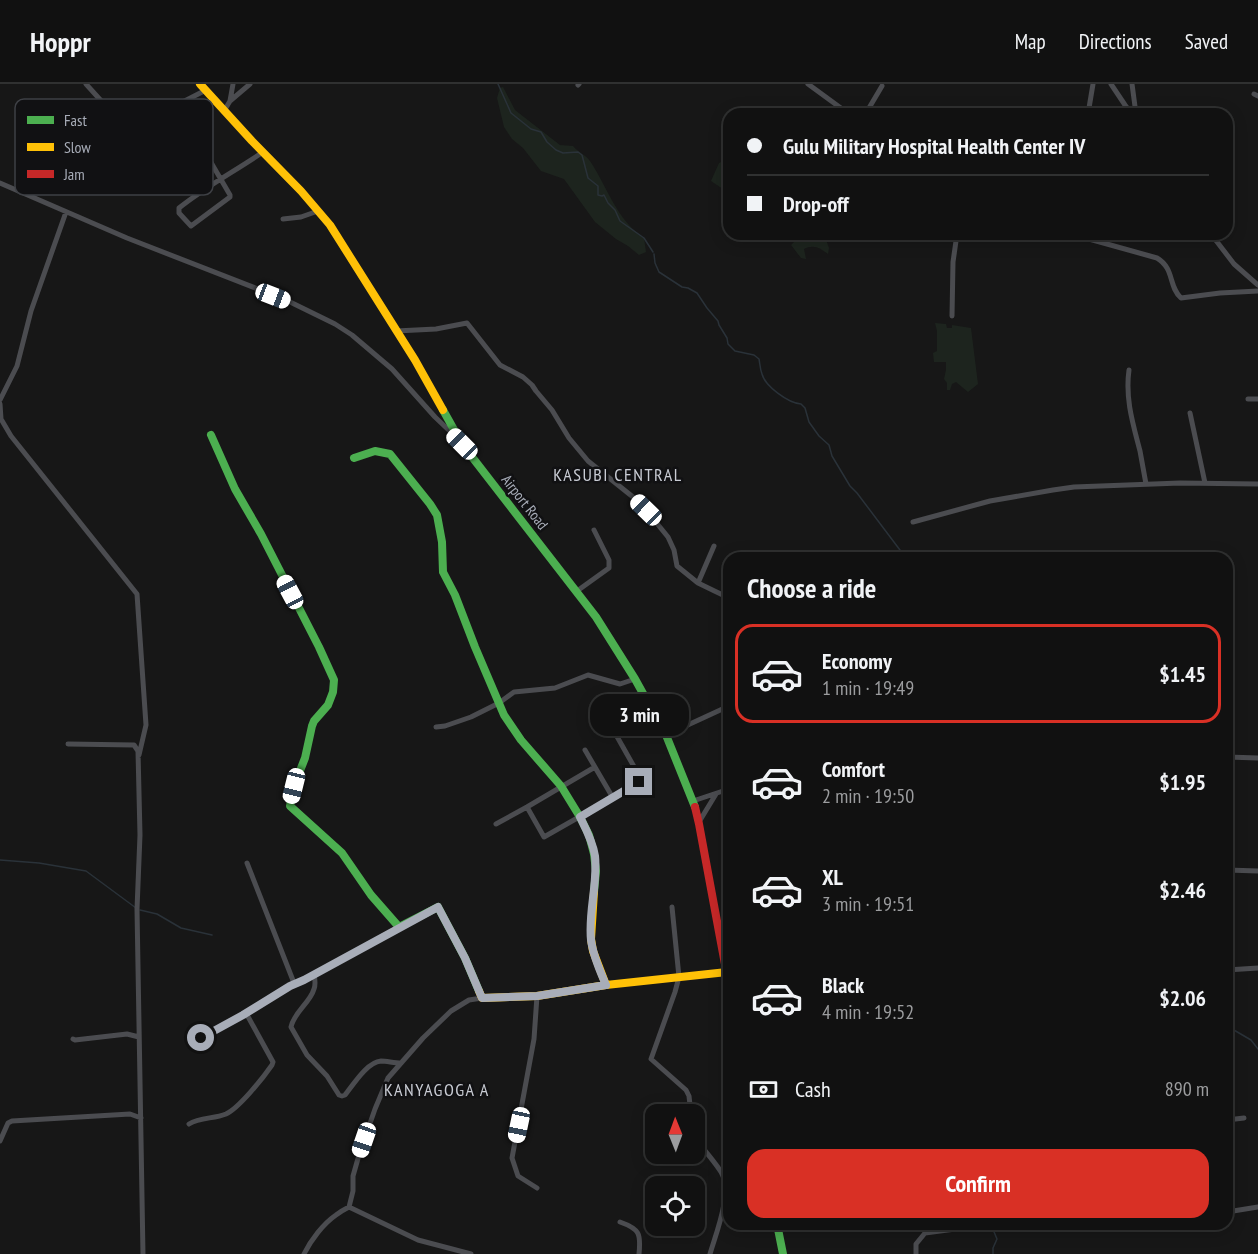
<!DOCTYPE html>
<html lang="en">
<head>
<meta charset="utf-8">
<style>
	:root { --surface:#111; --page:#1a1a1a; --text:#f1f3f6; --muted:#9c9d9f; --line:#303131; --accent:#d93025 }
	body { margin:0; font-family:"PT Sans Narrow",sans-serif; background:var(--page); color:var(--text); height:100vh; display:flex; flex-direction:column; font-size:22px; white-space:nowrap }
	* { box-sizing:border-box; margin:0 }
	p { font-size:20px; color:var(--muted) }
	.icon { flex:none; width:33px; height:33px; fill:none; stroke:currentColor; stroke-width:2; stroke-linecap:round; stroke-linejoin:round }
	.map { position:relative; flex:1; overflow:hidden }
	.details { position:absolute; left:723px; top:468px; width:510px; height:678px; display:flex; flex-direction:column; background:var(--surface); border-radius:18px; box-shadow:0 3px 15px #0003,0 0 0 2px var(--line) }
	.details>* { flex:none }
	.top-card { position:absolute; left:723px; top:24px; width:510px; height:132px; border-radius:18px; box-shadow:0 3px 15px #0003,0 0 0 2px var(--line); display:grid; align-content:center; height:132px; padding:0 24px; background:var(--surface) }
	.needle { width:39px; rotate:359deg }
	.buttons { position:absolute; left:645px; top:1020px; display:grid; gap:12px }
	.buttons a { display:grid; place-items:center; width:60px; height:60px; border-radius:12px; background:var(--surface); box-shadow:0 3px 15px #0003,0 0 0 2px var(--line); font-size:30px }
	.end { position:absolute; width:27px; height:27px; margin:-14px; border:8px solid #a8adb8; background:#111; box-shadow:0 0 0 3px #111 }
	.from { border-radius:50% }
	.bubble { position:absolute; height:42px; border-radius:18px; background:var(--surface); box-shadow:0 3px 15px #0003,0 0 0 2px var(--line); font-size:20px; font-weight:600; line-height:42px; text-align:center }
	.car { position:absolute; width:18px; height:36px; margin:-18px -9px; border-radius:8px; box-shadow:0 0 4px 2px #0007; background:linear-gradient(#fff 24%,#345 0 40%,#fff 0 76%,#345 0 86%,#fff 0) }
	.top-card b { display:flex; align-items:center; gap:21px; height:57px; font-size:22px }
	.top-card b+b { border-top:2px solid var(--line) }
	.top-card i { width:15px; height:15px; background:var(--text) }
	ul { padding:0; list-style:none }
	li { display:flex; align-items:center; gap:18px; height:99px; margin:0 12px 9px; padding:0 12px; border:3px solid transparent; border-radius:18px }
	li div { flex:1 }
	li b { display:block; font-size:22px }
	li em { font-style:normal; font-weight:600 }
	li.current { border-color:var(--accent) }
	li>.icon { width:54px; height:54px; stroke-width:1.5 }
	h2 { padding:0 24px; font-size:27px; line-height:72px }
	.pay { display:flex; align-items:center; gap:15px; height:66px; padding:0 24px; font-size:22px }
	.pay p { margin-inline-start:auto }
	.button { display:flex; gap:12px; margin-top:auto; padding:12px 24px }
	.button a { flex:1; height:69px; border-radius:18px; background:var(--accent); color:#fff; font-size:24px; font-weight:600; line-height:69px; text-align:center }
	header { display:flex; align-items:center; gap:36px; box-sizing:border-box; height:84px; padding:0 30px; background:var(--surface); border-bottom:2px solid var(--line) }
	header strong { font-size:28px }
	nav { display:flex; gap:33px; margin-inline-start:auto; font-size:21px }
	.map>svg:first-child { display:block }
	.green { fill:#1d241e }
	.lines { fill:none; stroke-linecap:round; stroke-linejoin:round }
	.stream { stroke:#2a3239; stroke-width:1.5 }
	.street { stroke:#4b4c50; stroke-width:5 }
	.fast { stroke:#4caf50; stroke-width:8 }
	.slow { stroke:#ffc107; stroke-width:8 }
	.jam { stroke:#c62828; stroke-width:8 }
	.route { stroke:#a8adb8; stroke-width:8 }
	.labels { text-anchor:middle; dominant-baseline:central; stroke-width:5; stroke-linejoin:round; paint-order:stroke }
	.street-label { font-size:15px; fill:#a8adb8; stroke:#111113 }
	.quarter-label { font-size:18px; letter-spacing:1.5px; fill:#c9ccd4; stroke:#111113 }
	.key { fill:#111113; stroke:#3e4045; stroke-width:1.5 }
	.key-label { font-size:16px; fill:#a8adb8 }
</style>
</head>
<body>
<header>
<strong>Hoppr</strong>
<nav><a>Map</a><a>Directions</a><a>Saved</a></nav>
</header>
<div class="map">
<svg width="1258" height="1170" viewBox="0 0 1258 1170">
	<rect width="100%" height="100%" fill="#171717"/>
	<path class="green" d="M 503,3 L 515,26 L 560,61 L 573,62 C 579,69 586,71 590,77 C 608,104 616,135 644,154 L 646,168 L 639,171 L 628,162 L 616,155 L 595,138 L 564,95 L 541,87 L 523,64 L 512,55 L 504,43 L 497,14 L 500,4 Z
		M 729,74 L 729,109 L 711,97 L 719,79 Z
		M 796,150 L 824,150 L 829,164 L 828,170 C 820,164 814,160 804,165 L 806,175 L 801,174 L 791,161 L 797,155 Z
		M 935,239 L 946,240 L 947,244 L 952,244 L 952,241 L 971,244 L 978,300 L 968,308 L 956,298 L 952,300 L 950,306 L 947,306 L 947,299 L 944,295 L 946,286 L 946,278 L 934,278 L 933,269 L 937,267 L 937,247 Z"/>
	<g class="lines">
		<path class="stream" d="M 498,0 L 511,29 L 531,45 L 541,48 L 547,58 L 556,66 L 563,69 L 578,68 L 582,71 L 588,94 L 598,102 L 598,111 L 602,112 L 604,111 L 608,119 L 615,126 L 620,137 L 644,154 L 653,168
			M 654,170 L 655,179 L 659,188 L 682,203 L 688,204 L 697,209 L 707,224 L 718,237 L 719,241 L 727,254 L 728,260 L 735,267 L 754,271 L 759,275 C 760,280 760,285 762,290 C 765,302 788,319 801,320 L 805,324 L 809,338 L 819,352 L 829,361 L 832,372 L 850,402 L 857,409 L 906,474
			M 0,776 L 39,779 L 86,787 L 136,824
			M 140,826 L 157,830 L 181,844 L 212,851
			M 1227,942 L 1251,956 L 1258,965
			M 992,1143 L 997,1155 L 993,1164 L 993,1170"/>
		<path class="street" d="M 86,0 L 123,41 L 126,43 L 134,43 L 206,6
			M 808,0 L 849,30
			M 1111,0 L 1125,21 L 1132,30
			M 1132,0 L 1136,30
			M 578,1 L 579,0
			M 1254,10 L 1258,12
			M 230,17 L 250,0
			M 224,27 L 230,17 L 233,0
			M 865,30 L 869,24 L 882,2
			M 1088,30 L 1093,0
			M 209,75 L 230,111 L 230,113 L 191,142 L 179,129 L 179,124 C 205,103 235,87 263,68
			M 0,99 L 127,154 L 286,216 L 335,240 L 352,251 L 392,285 L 435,333 L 457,354
			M 283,135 L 301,133 L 318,127
			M 1071,150 L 1157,174 C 1175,185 1168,202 1181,214 L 1220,209 L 1258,207
			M 1211,150 L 1234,180 L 1258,201
			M 952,232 L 953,178 L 957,150
			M 396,247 L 436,245 L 467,239 L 500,281 L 523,293 L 532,301 L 536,307 L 552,326 L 569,354 L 588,377 L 633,413 L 646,426 L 668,453 L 674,466 L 677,482 L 698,499 L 729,514
			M 1129,286 C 1125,315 1133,340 1140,367 C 1142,378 1144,389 1146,400
			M 1248,315 L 1258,315
			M 0,316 L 17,282 L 31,227 L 66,128
			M 0,320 L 1,335 L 11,352 L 137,510 L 146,641 L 139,671
			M 1190,329 L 1205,399
			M 913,438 L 990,417 L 1053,406 L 1074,403 L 1180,399 L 1258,400
			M 865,471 L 866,474
			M 698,499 L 714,462
			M 577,507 L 609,484 L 609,476 L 594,446
			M 436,643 L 445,642 L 471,633 L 499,619 L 514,608 L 555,604 L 588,591 L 620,600 L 635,595
			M 666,651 L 729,622
			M 68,660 L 134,661 L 138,667 L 140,751 L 137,825 L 143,1170
			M 585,666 L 613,714
			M 1227,673 L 1258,674
			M 693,717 L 729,705
			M 527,723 L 544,753 L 637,700 L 641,695 L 615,649
			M 699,738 L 716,710
			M 496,740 L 527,723 L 595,683
			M 247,779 L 294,899
			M 1227,786 L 1258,787
			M 672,823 L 679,893 L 675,908 L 651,975 L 686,1006 L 689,1012 L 691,1030
			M 1227,886 L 1258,884
			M 314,890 C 315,895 316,900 314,905 C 310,919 294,928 291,943 L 307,971 L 327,992 L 339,1011 L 342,1012 L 345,1011 C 353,1001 367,978 381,977 C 387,977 394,979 401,979
			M 201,954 L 232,938 L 290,902 L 304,896 L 399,843
			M 73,955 L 75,956 L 127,950 L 139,953
			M 1227,1036 L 1244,1034
			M 189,1040 C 200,1033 214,1035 226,1030 C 239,1024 263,994 272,981 L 273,978 L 246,929
			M 694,1050 C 701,1064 713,1075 721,1088 C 733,1108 716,1149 710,1170
			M 0,1057 L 8,1039 L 12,1037 L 130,1030 L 141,1034
			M 537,1104 L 518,1092 L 512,1074 L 534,955 L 537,912
			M 349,1123 L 418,1156 L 471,1170
			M 1227,1128 L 1258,1123
			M 620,1138 C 640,1145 641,1150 639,1170
			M 304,1170 C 311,1156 323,1140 336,1131 C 340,1128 345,1125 349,1123 L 353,1107 L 353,1092 L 359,1071 L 375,1025 L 388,994 L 423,954 L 451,927 L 469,916 L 482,914
			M 916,1170 L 916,1160 L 925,1149 L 978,1142 L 1080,1143 L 1117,1140"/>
		<path class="fast" d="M 443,326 L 462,360 L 596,533 L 635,595 L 666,651 L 695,723
			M 211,351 L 235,405 L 261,450 L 319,563 L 334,596 L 333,608 L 328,621 L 314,637 L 312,642 L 305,674 L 294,702 L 290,722 L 342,769 L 371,811 L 399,843 L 438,823 L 465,874 L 479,907
			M 354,374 L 375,367 L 390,370 L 430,420 L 437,431 L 442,458 L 443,488 L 455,511 L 475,563 L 504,631 L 521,656 L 561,702 L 580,733 L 589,751 L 594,770 L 596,787 L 594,808
			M 777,1140 L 783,1170"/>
		<path class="slow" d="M 200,0 L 252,57 L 301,107 L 330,141 L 415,276 L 443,326
			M 594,808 L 591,855 L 593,867 L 606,901
			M 479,907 L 482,914 L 537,912 L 606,901 L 727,888"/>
		<path class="jam" d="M 695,723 L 699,740 L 729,902"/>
	</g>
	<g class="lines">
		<path class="route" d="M 201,954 L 243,931 L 290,902 L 304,896 L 438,823 L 465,874 L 482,914 L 537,912 L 606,901 C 600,887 593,872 591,856 C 588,828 598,800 595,772 C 593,758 586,745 580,733 L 639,698"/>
	</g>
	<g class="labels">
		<g class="street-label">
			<text transform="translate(525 418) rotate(52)">Airport Road</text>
		</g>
		<g class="quarter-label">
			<text x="618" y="390">KASUBI CENTRAL</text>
			<text x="437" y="1005">KANYAGOGA A</text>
		</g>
	</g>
	<rect x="15" y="15" width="198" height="96" rx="9" class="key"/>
	<rect x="27" y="32" width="27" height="8" fill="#4caf50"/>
	<rect x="27" y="59" width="27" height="8" fill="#ffc107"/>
	<rect x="27" y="86" width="27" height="8" fill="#c62828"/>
	<g class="key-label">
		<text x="64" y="42">Fast</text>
		<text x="64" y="69">Slow</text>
		<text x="64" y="96">Jam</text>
	</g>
</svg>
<div class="buttons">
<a><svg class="needle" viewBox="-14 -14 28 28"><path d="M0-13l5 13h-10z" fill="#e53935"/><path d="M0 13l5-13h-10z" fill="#9c9d9f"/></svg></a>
<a><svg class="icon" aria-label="locate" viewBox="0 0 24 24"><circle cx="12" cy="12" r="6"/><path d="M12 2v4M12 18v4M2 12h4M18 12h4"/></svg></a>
</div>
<i class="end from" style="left:201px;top:954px"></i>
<i class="end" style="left:639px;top:698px"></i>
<div class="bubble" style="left:590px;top:610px;width:99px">3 min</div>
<i class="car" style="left:273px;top:212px;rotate:111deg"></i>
<i class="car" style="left:462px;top:360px;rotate:315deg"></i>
<i class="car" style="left:646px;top:426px;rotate:314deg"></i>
<i class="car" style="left:290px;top:508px;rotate:332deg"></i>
<i class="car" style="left:294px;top:702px;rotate:194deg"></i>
<i class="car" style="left:519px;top:1041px;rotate:192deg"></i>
<i class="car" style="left:364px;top:1056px;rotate:199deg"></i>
<div class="top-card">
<b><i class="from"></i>Gulu Military Hospital Health Center IV</b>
<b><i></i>Drop-off</b>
</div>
<section class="details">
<h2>Choose a ride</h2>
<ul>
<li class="current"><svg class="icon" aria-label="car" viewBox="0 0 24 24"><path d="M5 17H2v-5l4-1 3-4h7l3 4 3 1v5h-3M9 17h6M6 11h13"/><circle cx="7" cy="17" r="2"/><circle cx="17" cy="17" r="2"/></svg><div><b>Economy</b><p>1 min · 19:49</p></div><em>$1.45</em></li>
<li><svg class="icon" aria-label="car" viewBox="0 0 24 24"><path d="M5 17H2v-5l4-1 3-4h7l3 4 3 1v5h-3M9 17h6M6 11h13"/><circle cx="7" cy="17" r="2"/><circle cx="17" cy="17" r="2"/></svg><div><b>Comfort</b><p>2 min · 19:50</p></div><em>$1.95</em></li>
<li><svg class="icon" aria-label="car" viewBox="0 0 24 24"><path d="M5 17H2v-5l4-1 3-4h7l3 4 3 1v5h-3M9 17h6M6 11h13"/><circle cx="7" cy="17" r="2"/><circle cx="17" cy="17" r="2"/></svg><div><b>XL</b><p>3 min · 19:51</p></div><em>$2.46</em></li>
<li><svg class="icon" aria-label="car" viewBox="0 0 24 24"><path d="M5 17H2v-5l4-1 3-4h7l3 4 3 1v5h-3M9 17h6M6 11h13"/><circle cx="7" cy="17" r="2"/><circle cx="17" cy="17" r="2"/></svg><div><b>Black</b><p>4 min · 19:52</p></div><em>$2.06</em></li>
</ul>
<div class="pay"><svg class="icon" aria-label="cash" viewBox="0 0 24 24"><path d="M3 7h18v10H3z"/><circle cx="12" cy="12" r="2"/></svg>Cash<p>890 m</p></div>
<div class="button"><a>Confirm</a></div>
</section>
</div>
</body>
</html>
